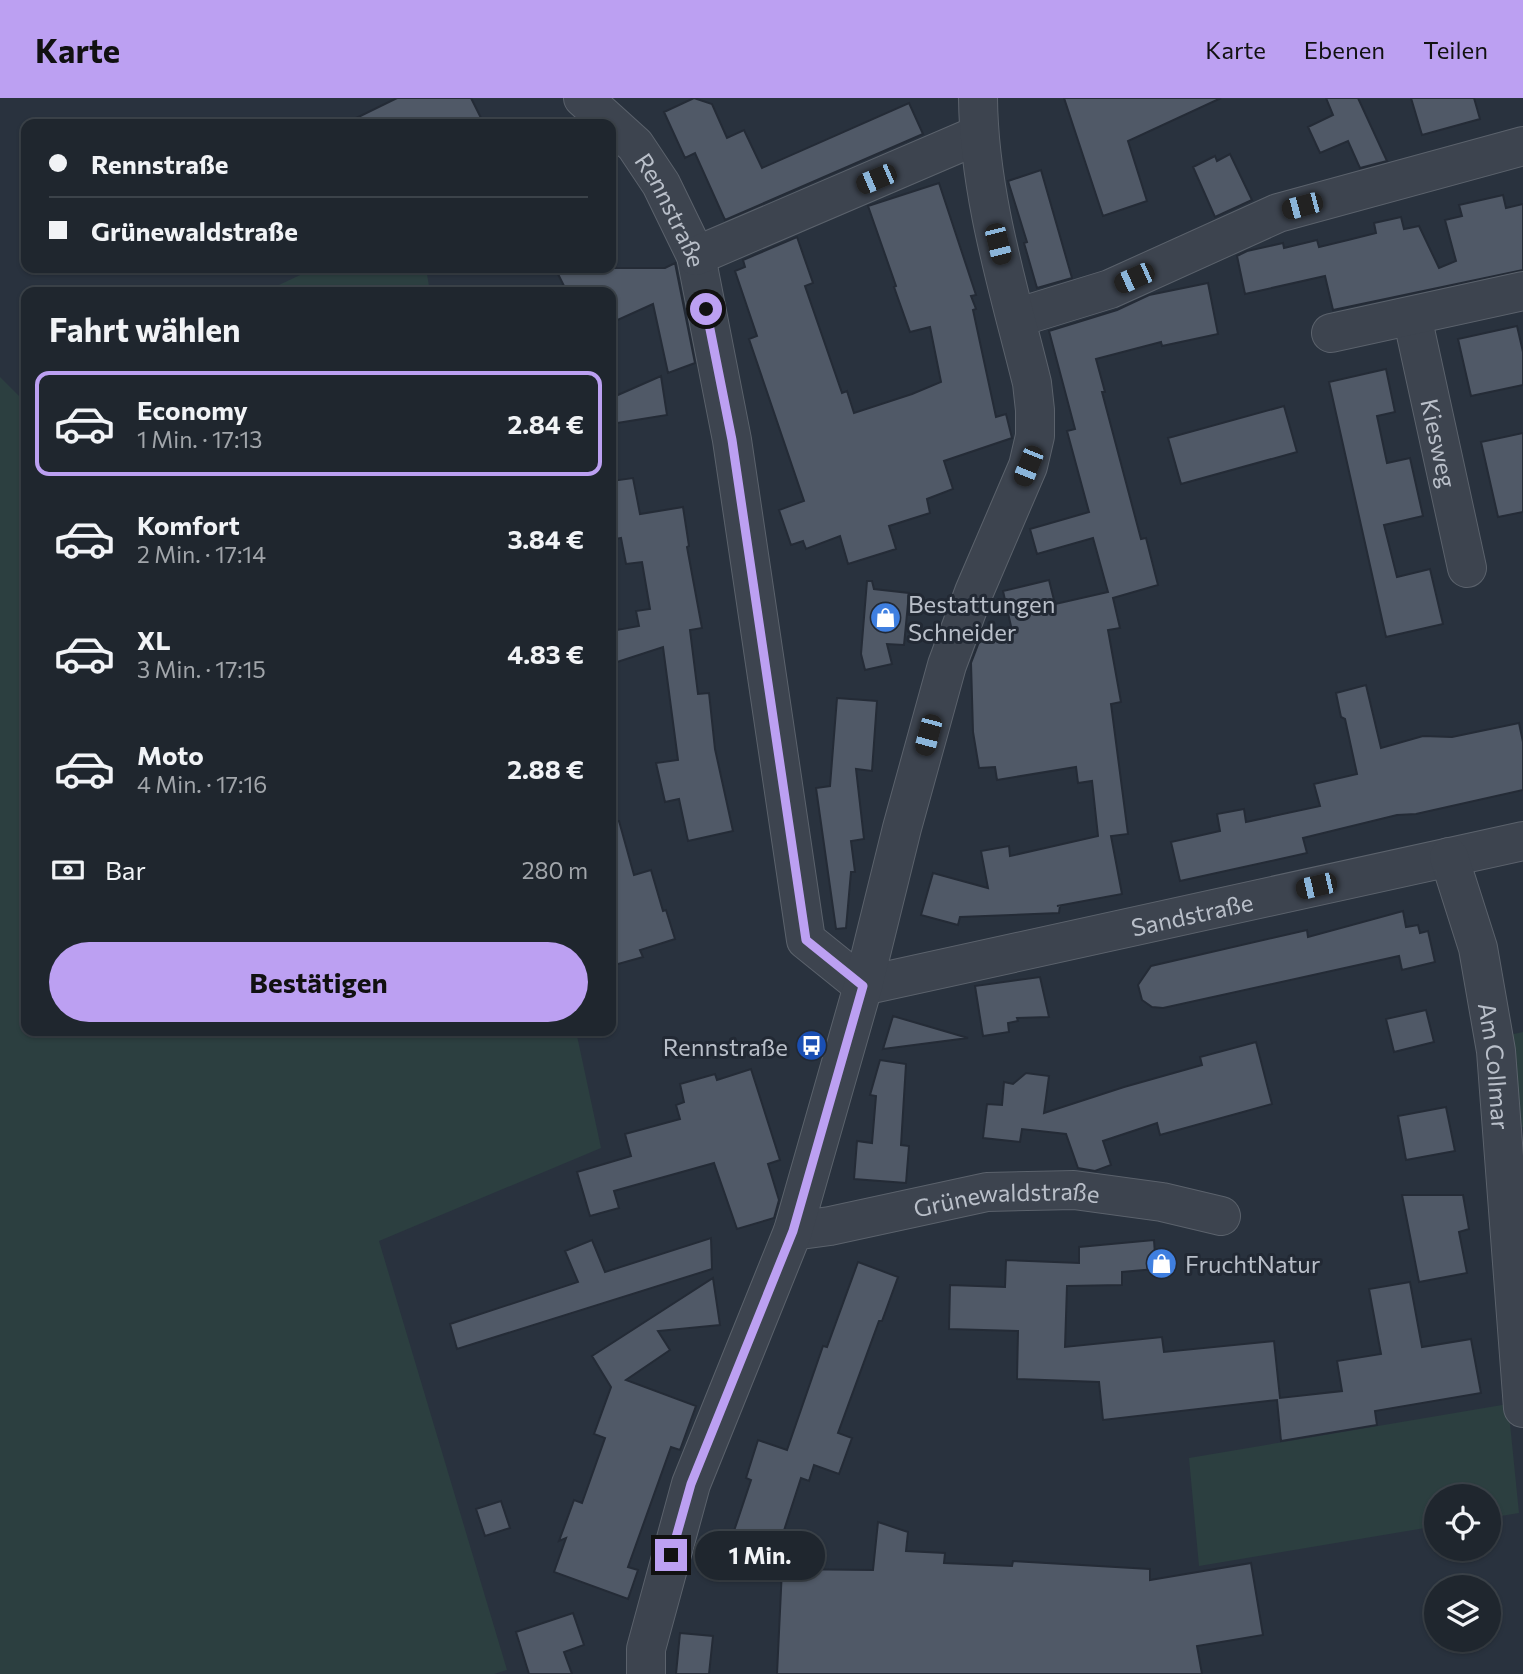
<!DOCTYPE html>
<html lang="de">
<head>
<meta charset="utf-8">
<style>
	:root { --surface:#1f262e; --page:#2c323a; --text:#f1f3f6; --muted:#a1a5aa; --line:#3c434a; --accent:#bca0f2 }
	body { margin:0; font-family:Commissioner,sans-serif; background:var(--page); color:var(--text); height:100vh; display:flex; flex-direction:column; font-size:26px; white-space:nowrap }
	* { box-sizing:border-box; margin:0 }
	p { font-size:23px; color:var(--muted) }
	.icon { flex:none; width:38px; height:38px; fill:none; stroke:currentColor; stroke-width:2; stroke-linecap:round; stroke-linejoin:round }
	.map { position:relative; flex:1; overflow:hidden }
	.side { position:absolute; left:21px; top:189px; width:595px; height:749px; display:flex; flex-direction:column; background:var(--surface); border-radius:14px; box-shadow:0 2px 5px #0004,0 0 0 2px var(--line) }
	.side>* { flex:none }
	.top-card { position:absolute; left:21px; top:21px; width:595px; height:154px; border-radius:14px; box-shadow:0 2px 5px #0004,0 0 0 2px var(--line); display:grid; align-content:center; height:154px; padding:0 28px; background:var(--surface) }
	.controls { position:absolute; left:1424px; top:1386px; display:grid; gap:14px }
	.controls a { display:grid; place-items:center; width:77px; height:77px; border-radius:50%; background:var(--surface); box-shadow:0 2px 5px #0004,0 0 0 2px var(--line); font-size:35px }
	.end { position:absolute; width:32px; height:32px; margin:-16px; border:9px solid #bca0f2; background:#111; box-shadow:0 0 0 4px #111 }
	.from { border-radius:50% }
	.bubble { position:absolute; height:49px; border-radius:24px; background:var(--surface); box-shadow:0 2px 5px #0004,0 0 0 2px var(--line); font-size:23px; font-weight:700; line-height:49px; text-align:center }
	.car { position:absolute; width:21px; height:42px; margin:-21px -10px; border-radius:9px; box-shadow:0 0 5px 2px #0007; background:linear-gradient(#222 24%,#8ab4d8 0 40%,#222 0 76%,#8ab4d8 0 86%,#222 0) }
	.top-card b { display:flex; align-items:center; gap:24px; height:66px; font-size:26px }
	.top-card b+b { border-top:2px solid var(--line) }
	.top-card i { width:18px; height:18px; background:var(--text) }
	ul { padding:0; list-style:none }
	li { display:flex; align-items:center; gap:21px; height:105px; margin:0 14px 10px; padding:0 14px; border:4px solid transparent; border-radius:14px }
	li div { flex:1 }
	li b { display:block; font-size:26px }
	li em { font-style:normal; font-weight:700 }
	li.selected { border-color:var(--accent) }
	li>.icon { width:63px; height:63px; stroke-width:1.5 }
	h2 { padding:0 28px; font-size:32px; line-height:84px }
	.pay { display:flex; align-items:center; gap:18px; height:77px; padding:0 28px; font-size:26px }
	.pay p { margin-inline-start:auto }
	.cta { display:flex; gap:14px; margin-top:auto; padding:14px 28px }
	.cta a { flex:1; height:80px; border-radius:42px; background:var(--accent); color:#111; font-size:28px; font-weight:700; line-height:80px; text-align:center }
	header { display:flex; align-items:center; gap:42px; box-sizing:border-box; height:98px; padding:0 35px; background:var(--accent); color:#111 }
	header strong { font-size:33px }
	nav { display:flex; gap:38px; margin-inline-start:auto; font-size:24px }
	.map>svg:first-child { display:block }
	.green { fill:#2c3f40 }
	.building { fill:#505967; stroke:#242b36; stroke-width:2 }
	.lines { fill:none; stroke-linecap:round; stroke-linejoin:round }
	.minor-casing { stroke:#5b626c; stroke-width:40 }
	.minor { stroke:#3d444f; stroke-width:38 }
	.route { stroke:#bca0f2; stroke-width:9 }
	.labels { text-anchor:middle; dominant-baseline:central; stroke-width:6; stroke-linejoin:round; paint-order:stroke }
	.street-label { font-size:24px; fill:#b9bfc9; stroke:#222934 }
	.poi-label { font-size:24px; fill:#b9bfc9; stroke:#222934; text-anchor:start }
</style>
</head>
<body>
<header>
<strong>Karte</strong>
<nav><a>Karte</a><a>Ebenen</a><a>Teilen</a></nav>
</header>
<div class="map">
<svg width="1523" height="1576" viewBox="0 0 1523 1576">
	<rect width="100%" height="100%" fill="#29323e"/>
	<path class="green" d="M 315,170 L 426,170 L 430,194 L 264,194 Z
		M 0,279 L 26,305 L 26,933 L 576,933 L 601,1050 L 379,1143 L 507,1572 L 494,1576 L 0,1576 Z
		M 1523,934 L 1523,1029 L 1509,1031 L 1500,939 Z
		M 1508,1306 L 1519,1415 L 1489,1420 L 1489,1398 L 1437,1398 L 1437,1428 L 1199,1468 L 1189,1360 Z"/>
	<path class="building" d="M 397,0 L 471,0 L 484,26 L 344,26 Z
		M 694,0 L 712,6 L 727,40 L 744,32 L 762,70 L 909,5 L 923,36 L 725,122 L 695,55 L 685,60 L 664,14 Z
		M 1064,0 L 1221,0 L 1128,43 L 1147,103 L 1103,118 Z
		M 1326,0 L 1358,0 L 1387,63 L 1360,70 L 1348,43 L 1320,55 L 1308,29 L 1333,17 Z
		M 1411,0 L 1474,0 L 1480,21 L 1422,37 Z
		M 1230,56 L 1252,102 L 1215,119 L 1193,69 L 1215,58 L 1217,63 Z
		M 1041,72 L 1072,180 L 1037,190 L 1024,145 L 1027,144 L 1008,83 Z
		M 939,85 L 976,197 L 971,198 L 976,211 L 973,212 L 996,319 L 1006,316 L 1012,340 L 944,363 L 953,391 L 927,401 L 930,415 L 889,428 L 896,451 L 848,466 L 840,438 L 806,451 L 803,443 L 791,447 L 779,412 L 804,403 L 749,241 L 757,238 L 735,173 L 745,169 L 743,162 L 797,139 L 813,185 L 805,188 L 842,295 L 847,293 L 854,315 L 912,296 L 941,284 L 930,229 L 910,234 L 894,189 L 896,188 L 868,108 Z
		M 1503,97 L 1506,110 L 1523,106 L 1523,172 L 1333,212 L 1325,178 L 1245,196 L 1237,158 L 1247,153 L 1283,145 L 1284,150 L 1317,142 L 1319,149 L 1348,142 L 1376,135 L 1374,125 L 1401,119 L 1404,131 L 1419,128 L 1439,170 L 1456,163 L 1445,122 L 1462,118 L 1459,107 Z
		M 675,165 L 695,265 L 668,275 L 653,206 L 611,225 L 611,194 L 567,194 L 555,170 L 665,170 Z
		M 1208,185 L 1218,236 L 1162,248 L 1161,244 L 1096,261 L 1105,294 L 1102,294 L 1141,441 L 1146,440 L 1158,487 L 1113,500 L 1120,530 L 1108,532 L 1121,604 L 1111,606 L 1128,736 L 1111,738 L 1122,796 L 1057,808 L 1060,808 L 1059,815 L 960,819 L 958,827 L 921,817 L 933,775 L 988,790 L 981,753 L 1009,748 L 1010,758 L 1098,738 L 1092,683 L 1078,685 L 1076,669 L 997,682 L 995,669 L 979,670 L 973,634 L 971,565 L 979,544 L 1013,537 L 1003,493 L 1049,482 L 1055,506 L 1108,494 L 1093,440 L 1037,456 L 1030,431 L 1089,414 L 1067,333 L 1075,331 L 1049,233 L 1117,212 L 1149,197 Z
		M 1517,228 L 1523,254 L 1523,287 L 1471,298 L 1458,241 Z
		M 1386,271 L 1395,314 L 1377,318 L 1387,365 L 1410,360 L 1423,418 L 1384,427 L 1397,479 L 1430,471 L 1443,526 L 1386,539 L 1329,284 Z
		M 661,278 L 667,317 L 611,326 L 611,300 Z
		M 1284,308 L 1297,354 L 1181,386 L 1168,340 Z
		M 1523,335 L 1523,414 L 1498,419 L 1481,344 Z
		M 633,380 L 640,416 L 683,409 L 689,448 L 687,449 L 702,530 L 690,532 L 698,596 L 709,595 L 715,651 L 733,733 L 688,743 L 679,701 L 665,704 L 656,665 L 678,662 L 663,549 L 611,566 L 611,533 L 639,528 L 636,513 L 650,511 L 642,464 L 626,466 L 621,440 L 611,442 L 611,383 Z
		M 867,483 L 872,483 L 874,491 L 909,495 L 904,547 L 887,546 L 892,566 L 865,572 L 861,556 Z
		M 1366,587 L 1381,650 L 1423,638 L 1452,639 L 1519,625 L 1523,644 L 1523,692 L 1416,716 L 1397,717 L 1303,740 L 1307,755 L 1180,783 L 1171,744 L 1220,733 L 1217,716 L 1244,711 L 1246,724 L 1320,708 L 1314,686 L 1357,676 L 1345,621 L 1341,619 L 1336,595 Z
		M 837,600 L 877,603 L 872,673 L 856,671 L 864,741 L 851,743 L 855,774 L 851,774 L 846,830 L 836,831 L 816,690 L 830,688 Z
		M 619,723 L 634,777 L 651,772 L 663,813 L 666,812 L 675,841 L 640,852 L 643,859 L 611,868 L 611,724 Z
		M 1403,813 L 1406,829 L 1418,827 L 1420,835 L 1428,833 L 1435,864 L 1402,872 L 1399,858 L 1163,910 L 1152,909 L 1142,902 L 1138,887 L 1151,868 L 1307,832 L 1308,839 Z
		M 1040,879 L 1049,919 L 1017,920 L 1018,923 L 1008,925 L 1009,934 L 983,938 L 975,888 Z
		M 1426,912 L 1434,944 L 1394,954 L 1386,921 Z
		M 893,918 L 968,940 L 883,951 Z
		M 1256,944 L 1272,1006 L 1160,1037 L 1157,1025 L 1103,1043 L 1111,1067 L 1095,1073 L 1078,1070 L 1066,1036 L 1022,1031 L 1020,1044 L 983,1040 L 987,1006 L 1002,1007 L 1004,984 L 1013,986 L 1026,975 L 1049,978 L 1044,1015 L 1124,989 L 1202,967 L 1200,959 Z
		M 880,962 L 906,966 L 901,1047 L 909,1048 L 906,1085 L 854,1081 L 857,1043 L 872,1045 L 876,998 L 870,997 Z
		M 751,971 L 780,1062 L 768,1066 L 779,1102 L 774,1120 L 737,1131 L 714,1065 L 614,1093 L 619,1110 L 590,1118 L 577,1074 L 631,1058 L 625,1036 L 680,1021 L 676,1007 L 684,1004 L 680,986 L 715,976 L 717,982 Z
		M 1446,1009 L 1455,1053 L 1406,1062 L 1398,1018 Z
		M 1402,1097 L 1463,1097 L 1469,1131 L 1459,1134 L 1467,1175 L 1419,1184 Z
		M 711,1140 L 712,1171 L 457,1251 L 450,1226 L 578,1184 L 565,1153 L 592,1142 L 605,1174 Z
		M 1154,1142 L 1156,1171 L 1122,1174 L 1122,1187 L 1067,1188 L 1065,1249 L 1162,1239 L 1164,1254 L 1274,1243 L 1280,1300 L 1342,1293 L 1337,1263 L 1381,1256 L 1369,1191 L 1410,1184 L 1422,1249 L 1471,1241 L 1481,1295 L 1375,1313 L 1377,1327 L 1281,1343 L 1277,1302 L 1103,1322 L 1099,1284 L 1017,1281 L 1018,1233 L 949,1231 L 950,1187 L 1005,1189 L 1006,1162 L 1079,1165 L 1079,1149 Z
		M 858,1164 L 898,1179 L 882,1223 L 879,1223 L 838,1335 L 852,1340 L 839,1376 L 814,1367 L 809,1383 L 801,1380 L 777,1454 L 732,1439 L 751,1382 L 746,1380 L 758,1342 L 787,1352 L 823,1248 L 827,1249 Z
		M 713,1180 L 720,1227 L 658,1233 L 670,1252 L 626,1282 L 696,1308 L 680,1352 L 671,1349 L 628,1469 L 638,1472 L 628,1501 L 554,1474 L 566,1440 L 559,1443 L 574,1402 L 582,1405 L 605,1340 L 594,1336 L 611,1289 L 592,1258 Z
		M 501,1403 L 510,1430 L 485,1438 L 476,1411 Z
		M 878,1424 L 908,1434 L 906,1453 L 945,1455 L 944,1465 L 1012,1468 L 1013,1463 L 1150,1471 L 1150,1482 L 1251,1465 L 1263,1537 L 1197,1548 L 1202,1576 L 777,1576 L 782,1471 L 873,1472 Z
		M 573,1515 L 584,1547 L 564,1554 L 572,1576 L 529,1576 L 516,1534 Z
		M 680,1535 L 713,1538 L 709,1576 L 676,1576 Z"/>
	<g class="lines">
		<defs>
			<g id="minor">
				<path id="s1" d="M 583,0 L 635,47 L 661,86 L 696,158 L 732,342 L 806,842 L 863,888 L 1523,743"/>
				<path d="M 696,158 L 978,37"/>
				<path id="s2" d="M 1412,218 L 1467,470"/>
				<path d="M 1016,220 L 1110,191 L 1278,115 L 1523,48"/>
				<path d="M 1331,235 L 1523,193"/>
				<path id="s3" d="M 1449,759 L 1478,850 L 1496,953 L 1523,1310"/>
				<path id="s4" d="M 793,1133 L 830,1128 L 987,1094 L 1074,1092 L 1162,1104 L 1221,1118"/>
				<path d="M 646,1576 L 646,1551 L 691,1386 L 793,1133 L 863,888 L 902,730 L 947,567 L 974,494 L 1028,368 L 1035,338 L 1035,312 L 1032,285 C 1009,192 979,97 978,0"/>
			</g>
		</defs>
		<use href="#minor" class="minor-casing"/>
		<use href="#minor" class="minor"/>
	</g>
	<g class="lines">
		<path class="route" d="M 671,1457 L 691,1386 L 793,1133 L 863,888 L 806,842 L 732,342 L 706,211"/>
	</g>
	<defs>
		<symbol id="shop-disc" viewBox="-11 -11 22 22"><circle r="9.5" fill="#3f7fe0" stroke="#222934"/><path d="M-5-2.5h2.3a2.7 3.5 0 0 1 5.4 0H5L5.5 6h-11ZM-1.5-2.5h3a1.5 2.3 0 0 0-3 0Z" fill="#fff"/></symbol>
		<symbol id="bus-disc" viewBox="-11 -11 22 22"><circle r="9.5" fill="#1a4fb4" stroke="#222934"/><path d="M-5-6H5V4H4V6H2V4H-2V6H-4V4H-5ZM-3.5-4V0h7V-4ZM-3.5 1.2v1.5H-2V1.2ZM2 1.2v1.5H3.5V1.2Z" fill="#fff"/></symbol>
	</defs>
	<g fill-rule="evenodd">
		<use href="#shop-disc" x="868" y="502" width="35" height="35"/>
		<use href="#bus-disc" x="794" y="930" width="35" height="35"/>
		<use href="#shop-disc" x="1144" y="1148" width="35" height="35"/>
	</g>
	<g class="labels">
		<g class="street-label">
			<text stroke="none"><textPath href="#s1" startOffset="145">Rennstraße</textPath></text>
			<text stroke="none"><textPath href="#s2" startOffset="130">Kiesweg</textPath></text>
			<text stroke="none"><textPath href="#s1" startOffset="1300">Sandstraße</textPath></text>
			<text stroke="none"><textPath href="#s3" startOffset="215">Am Collmar</textPath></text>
			<text stroke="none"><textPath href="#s4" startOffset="217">Grünewaldstraße</textPath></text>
		</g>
		<g class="poi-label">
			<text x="908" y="505">Bestattungen<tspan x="908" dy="28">Schneider</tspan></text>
			<text x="788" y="948" text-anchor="end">Rennstraße</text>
			<text x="1185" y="1165">FruchtNatur</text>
		</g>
	</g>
</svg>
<div class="controls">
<a><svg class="icon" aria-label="locate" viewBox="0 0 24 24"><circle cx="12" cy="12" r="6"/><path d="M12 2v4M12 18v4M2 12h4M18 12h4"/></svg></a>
<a><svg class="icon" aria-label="layers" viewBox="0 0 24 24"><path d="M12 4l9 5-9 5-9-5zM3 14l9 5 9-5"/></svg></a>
</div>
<i class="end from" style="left:706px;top:211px"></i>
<i class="end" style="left:671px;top:1457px"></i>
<div class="bubble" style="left:695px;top:1433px;width:130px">1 Min.</div>
<i class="car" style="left:876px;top:81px;rotate:247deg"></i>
<i class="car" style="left:1302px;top:108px;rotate:255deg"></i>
<i class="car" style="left:998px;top:146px;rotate:166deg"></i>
<i class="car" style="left:1134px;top:180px;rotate:246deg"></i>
<i class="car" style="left:1028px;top:368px;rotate:202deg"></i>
<i class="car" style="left:928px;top:637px;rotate:195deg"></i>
<i class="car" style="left:1316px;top:788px;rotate:257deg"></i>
<div class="top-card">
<b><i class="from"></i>Rennstraße</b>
<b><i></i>Grünewaldstraße</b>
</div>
<section class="side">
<h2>Fahrt wählen</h2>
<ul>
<li class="selected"><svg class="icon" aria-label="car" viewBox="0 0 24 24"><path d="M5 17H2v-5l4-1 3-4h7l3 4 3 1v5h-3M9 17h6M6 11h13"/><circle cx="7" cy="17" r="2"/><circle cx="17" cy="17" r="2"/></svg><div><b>Economy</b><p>1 Min. · 17:13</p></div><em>2.84 €</em></li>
<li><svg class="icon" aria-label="car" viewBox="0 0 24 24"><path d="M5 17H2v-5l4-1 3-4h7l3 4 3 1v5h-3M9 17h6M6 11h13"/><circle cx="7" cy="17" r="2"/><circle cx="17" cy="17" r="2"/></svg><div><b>Komfort</b><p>2 Min. · 17:14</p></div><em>3.84 €</em></li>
<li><svg class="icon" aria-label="car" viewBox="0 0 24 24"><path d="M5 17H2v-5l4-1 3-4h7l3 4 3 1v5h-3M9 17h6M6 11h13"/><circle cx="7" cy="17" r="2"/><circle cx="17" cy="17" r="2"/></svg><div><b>XL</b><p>3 Min. · 17:15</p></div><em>4.83 €</em></li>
<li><svg class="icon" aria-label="car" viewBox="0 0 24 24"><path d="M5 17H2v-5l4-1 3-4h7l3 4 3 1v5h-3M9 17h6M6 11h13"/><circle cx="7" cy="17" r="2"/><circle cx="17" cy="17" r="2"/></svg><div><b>Moto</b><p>4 Min. · 17:16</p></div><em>2.88 €</em></li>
</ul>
<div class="pay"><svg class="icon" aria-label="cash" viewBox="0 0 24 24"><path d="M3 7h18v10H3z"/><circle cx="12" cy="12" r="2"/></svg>Bar<p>280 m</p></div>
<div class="cta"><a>Bestätigen</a></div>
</section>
</div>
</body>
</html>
